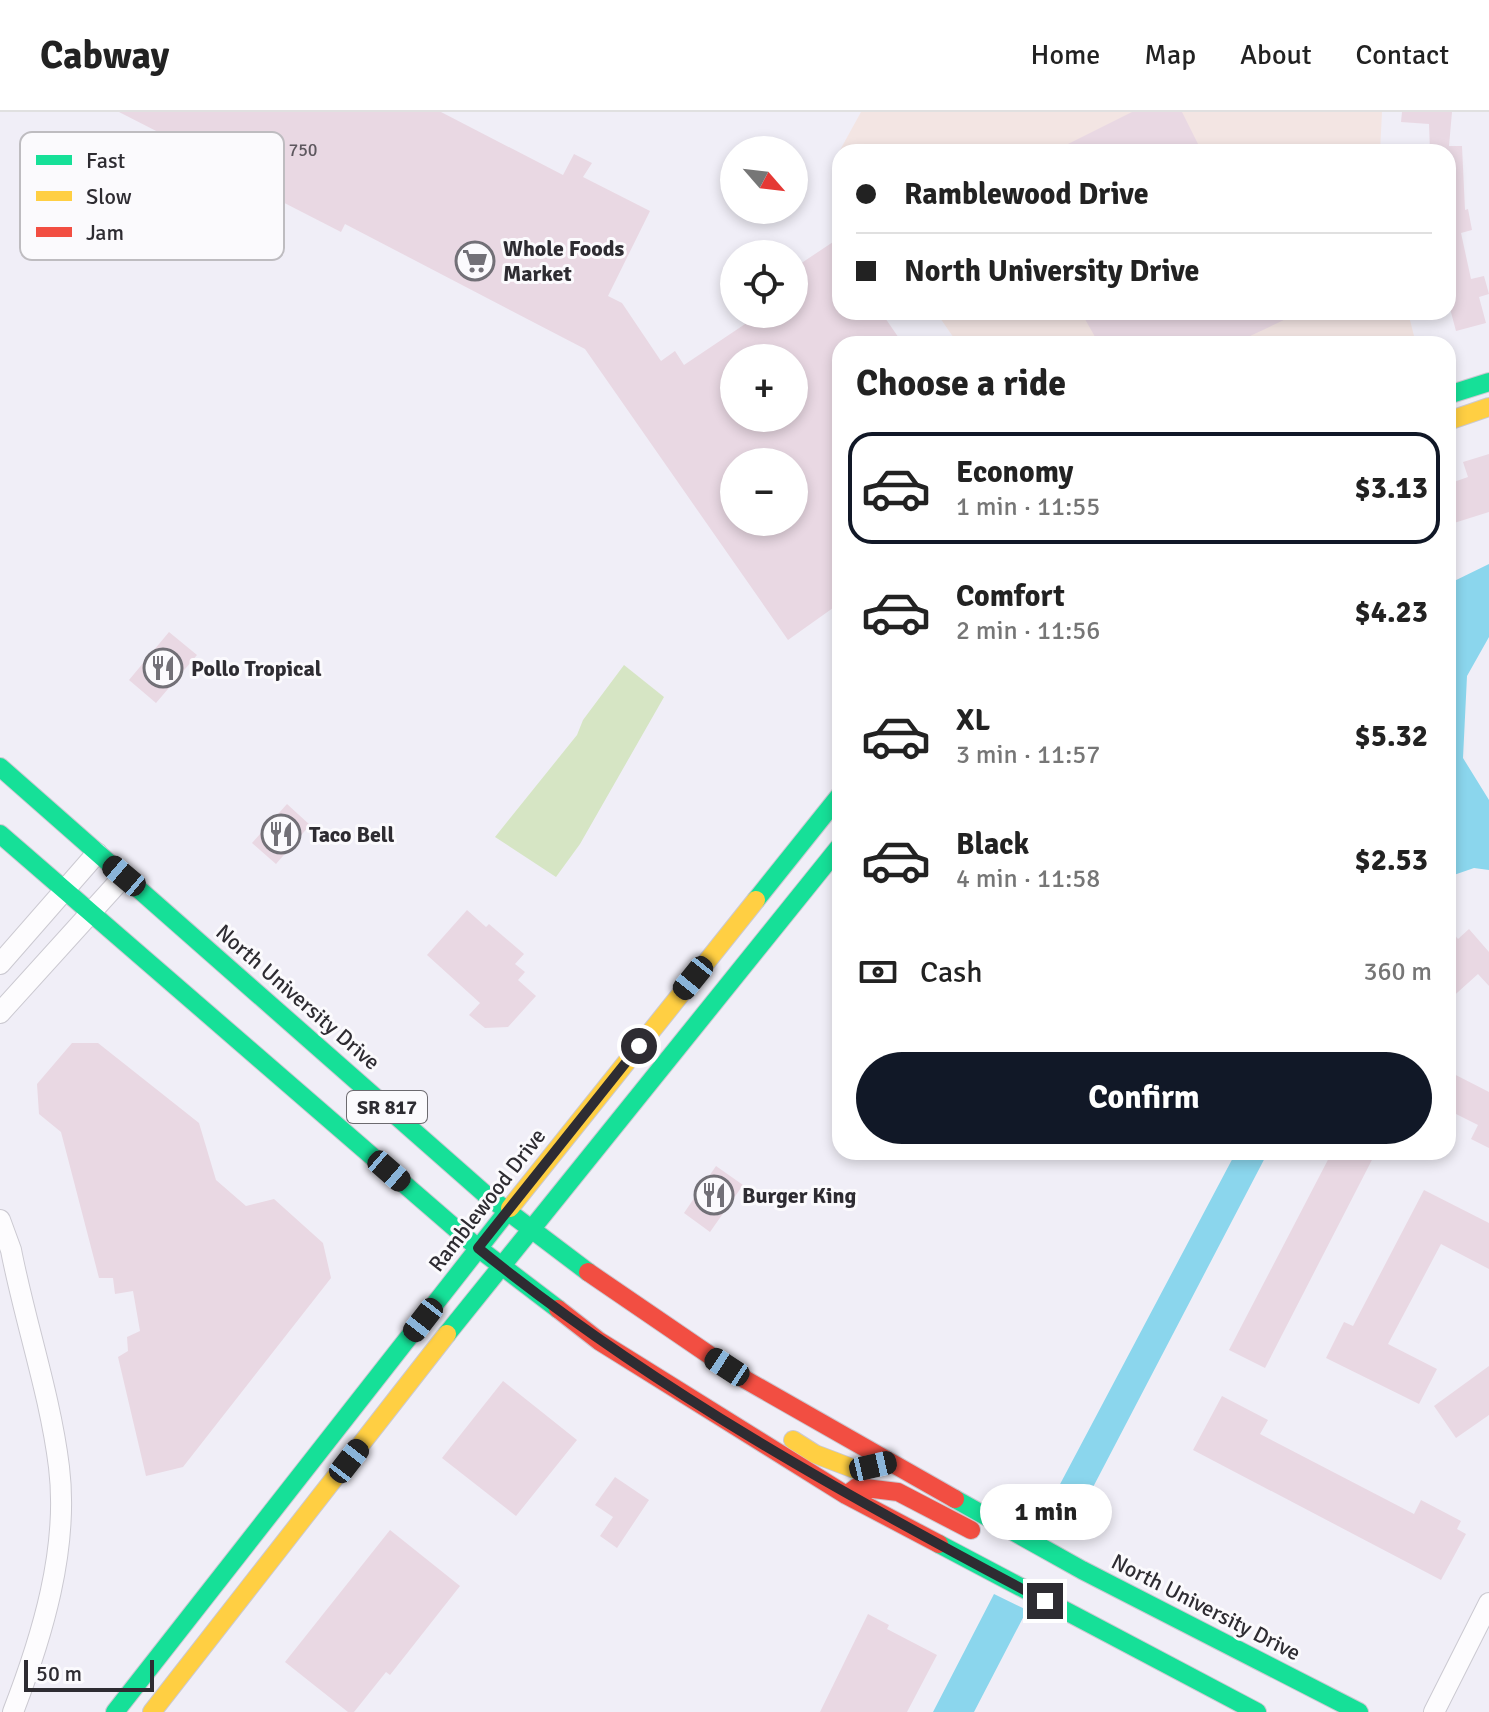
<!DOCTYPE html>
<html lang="en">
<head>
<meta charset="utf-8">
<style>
	:root { --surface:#fff; --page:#f2f2f2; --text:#222; --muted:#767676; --line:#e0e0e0; --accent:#111827 }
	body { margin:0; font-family:Signika,sans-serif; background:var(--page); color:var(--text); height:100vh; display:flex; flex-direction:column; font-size:30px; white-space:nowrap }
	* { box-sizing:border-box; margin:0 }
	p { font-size:26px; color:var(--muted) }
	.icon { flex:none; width:44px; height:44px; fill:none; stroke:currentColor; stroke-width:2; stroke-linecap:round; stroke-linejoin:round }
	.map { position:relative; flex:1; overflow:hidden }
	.side { position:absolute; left:832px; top:224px; width:624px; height:824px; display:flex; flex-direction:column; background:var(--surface); border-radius:24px; box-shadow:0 4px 12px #0003 }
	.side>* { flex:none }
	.guide { position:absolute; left:832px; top:32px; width:624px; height:176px; border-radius:24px; box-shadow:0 4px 12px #0003; display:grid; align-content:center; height:176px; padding:0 24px; background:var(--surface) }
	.needle { width:52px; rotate:118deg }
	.controls { position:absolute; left:720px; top:24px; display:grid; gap:16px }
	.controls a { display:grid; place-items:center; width:88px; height:88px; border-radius:50%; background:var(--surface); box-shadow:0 4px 12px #0003; font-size:40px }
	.scale { position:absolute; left:24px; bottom:20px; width:130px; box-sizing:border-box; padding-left:8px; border:4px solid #2e2c32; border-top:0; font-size:22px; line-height:28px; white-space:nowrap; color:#2e2c32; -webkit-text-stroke:6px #fbfafd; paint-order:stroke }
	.end { position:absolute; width:36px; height:36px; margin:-18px; border:10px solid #2e2c32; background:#fff; box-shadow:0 0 0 4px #fff }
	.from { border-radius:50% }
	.bubble { position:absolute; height:56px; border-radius:28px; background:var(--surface); box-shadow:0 4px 12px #0003; font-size:26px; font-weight:800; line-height:56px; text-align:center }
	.car { position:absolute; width:24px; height:48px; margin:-24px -12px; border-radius:10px; box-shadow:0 0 6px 2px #0007; background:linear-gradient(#222 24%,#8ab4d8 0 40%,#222 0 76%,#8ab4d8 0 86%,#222 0) }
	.guide b { display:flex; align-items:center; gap:28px; height:76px; font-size:30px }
	.guide b+b { border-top:2px solid var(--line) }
	.guide i { width:20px; height:20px; background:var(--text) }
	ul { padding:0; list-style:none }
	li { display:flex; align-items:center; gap:24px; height:112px; margin:0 16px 12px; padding:0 8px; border:4px solid transparent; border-radius:24px }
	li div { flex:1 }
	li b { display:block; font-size:30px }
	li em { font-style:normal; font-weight:800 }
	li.selected { border-color:var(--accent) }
	li>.icon { width:72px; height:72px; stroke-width:1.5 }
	h2 { padding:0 24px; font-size:36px; line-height:96px }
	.pay { display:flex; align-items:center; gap:20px; height:88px; padding:0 24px; font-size:30px }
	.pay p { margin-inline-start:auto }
	.action { display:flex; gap:16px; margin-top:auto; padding:16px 24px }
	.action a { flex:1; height:92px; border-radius:48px; background:var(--accent); color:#fff; font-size:32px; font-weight:800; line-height:92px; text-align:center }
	header { display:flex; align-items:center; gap:48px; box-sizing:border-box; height:112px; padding:0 40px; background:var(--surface); border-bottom:2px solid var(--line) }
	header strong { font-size:38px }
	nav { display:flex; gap:44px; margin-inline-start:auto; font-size:28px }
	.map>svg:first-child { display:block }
	.education { fill:#f3e5e3 }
	.green { fill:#d6e5c4 }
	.water { fill:#8bd6ed }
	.building { fill:#e9d8e3; fill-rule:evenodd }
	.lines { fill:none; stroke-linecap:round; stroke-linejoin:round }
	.street-casing { stroke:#cbc9d1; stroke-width:22 }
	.fast-casing { stroke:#cbc9d1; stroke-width:20 }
	.slow-casing { stroke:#cbc9d1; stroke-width:20 }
	.jam-casing { stroke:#cbc9d1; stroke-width:20 }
	.street { stroke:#fdfcfe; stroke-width:20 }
	.fast { stroke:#16e098; stroke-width:18 }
	.slow { stroke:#ffcf43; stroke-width:18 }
	.jam { stroke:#f24e42; stroke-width:18 }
	.route { stroke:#2e2c32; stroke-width:10 }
	.labels { text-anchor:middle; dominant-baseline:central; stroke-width:6; stroke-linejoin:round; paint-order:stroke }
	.number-label { font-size:18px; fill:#5d575e }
	.shield { fill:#fbfafd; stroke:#6c6a6f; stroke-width:2 }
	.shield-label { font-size:20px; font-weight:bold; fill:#2e2c32 }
	.poi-label { font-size:22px; font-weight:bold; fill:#2e2c32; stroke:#fbfafd; text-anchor:start }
	.street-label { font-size:22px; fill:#2e2c32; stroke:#fbfafd }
	.key { fill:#fbfafd; stroke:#bebcc0; stroke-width:2 }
	.key-label { font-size:22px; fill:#2e2c32 }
</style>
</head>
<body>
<header>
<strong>Cabway</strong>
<nav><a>Home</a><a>Map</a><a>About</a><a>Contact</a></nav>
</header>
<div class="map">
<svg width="1489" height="1600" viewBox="0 0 1489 1600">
	<rect width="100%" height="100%" fill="#f0eef7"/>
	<path class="education" d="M 861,0 L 1382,0 L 1380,40 L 840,40 L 840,58 L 834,49 Z
		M 936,200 L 1408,200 L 1416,232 L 958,232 Z"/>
	<path class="green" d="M 624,553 L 664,585 L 580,732 L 556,765 L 495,725 L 577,623 L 583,608 Z"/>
	<path class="water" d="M 1489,452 L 1489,525 L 1467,564 L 1463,646 L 1489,688 L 1489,758 L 1474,756 L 1448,765 L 1448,472 Z
		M 1236,1040 L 1268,1040 L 1067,1425 L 1040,1410 Z
		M 994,1482 L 1027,1498 L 974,1600 L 933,1600 Z"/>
	<path class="building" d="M 119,0 L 441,0 L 563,63 L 574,42 L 592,51 L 583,65 L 650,99 L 608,184 L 622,191 L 661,249 L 675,239 L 684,253 L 760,202 L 794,202 L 794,156 L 833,130 L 840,139 L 840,200 L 881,200 L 903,232 L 840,232 L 840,491 L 788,528 L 585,237 L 345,112 L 341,120 L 263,80 L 266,75 ZM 734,246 L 794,246 L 794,306 L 734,306 ZM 734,350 L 794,350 L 794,410 L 734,410 Z
		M 1132,0 L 1182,0 L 1202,40 L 1052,40 Z
		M 1402,0 L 1452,0 L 1449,34 L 1462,34 L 1465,98 L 1468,97 L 1472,118 L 1461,121 L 1471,167 L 1484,164 L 1489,182 L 1479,185 L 1486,211 L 1456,219 L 1448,189 L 1448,40 L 1430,40 L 1429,12 L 1401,10 Z
		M 1081,200 L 1301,200 L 1233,232 L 1099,232 Z
		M 1489,342 L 1489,400 L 1454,411 L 1448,393 L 1448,372 L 1468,365 L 1463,350 Z
		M 169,520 L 197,543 L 156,591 L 129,568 Z
		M 287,692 L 310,713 L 276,752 L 252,731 Z
		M 467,798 L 486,815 L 489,812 L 524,842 L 515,852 L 525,860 L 518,868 L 536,884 L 508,915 L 485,916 L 469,903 L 480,891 L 427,843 Z
		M 1448,815 L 1458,827 L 1469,817 L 1489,840 L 1489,874 L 1478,862 L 1448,889 Z
		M 72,931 L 98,931 L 199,1011 L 216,1068 L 246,1094 L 274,1087 L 323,1131 L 331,1166 L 183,1355 L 146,1364 L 118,1245 L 128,1239 L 127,1225 L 140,1219 L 133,1179 L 115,1182 L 113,1166 L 99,1166 L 61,1020 L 39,1002 L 37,972 Z
		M 1448,959 L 1489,980 L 1489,1036 L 1471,1027 L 1478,1013 L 1448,998 Z
		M 1332,1040 L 1376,1040 L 1265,1256 L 1229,1238 Z
		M 716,1054 L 743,1073 L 710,1120 L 684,1101 Z
		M 1424,1078 L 1489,1111 L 1489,1157 L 1441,1132 L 1388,1232 L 1437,1257 L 1419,1292 L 1326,1246 L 1344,1210 L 1353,1214 Z
		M 1489,1254 L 1489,1303 L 1456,1326 L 1434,1294 Z
		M 503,1269 L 577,1328 L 516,1404 L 442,1346 Z
		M 1222,1284 L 1268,1308 L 1260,1322 L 1414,1402 L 1421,1388 L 1461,1409 L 1457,1417 L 1466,1422 L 1441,1468 L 1193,1338 Z
		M 615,1365 L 649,1388 L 617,1436 L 600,1424 L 613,1405 L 595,1393 Z
		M 390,1418 L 460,1474 L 390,1563 L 386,1560 L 354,1600 L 348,1600 L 285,1550 Z
		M 868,1502 L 889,1513 L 887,1517 L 937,1543 L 907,1600 L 820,1600 Z"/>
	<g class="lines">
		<defs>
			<path id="street" d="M 0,852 L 97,741
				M 0,901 L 124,764
				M 0,1108 L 11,1138 C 25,1210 50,1282 59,1355 C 69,1437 42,1525 13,1600
				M 1434,1600 L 1489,1491"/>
			<path id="fast" d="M 1448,283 L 1489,270
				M 0,655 L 485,1082 L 588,1160
				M 0,722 L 478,1136 L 558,1197
				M 756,788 L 840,683
				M 447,1222 L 840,734
				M 955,1387 L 1082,1458 L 1359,1600
				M 939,1432 L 1257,1600
				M 115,1600 L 510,1096"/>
			<path id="slow" d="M 1448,309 L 1489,295
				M 510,1096 L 756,788
				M 793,1328 L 815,1342 L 857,1358 L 889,1350
				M 152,1600 L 447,1222"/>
			<path id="jam" d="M 588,1160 L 746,1268 L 955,1387
				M 558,1197 L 599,1229 L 846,1383 L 939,1432
				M 846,1383 L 857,1375 L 898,1380 L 971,1418"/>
		</defs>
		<use href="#street" class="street-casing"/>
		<use href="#fast" class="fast-casing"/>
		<use href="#slow" class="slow-casing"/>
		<use href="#jam" class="jam-casing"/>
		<use href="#street" class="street"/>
		<use href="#fast" class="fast"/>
		<use href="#slow" class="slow"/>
		<use href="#jam" class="jam"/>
	</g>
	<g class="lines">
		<path class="route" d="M 639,934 L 478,1136 C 652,1277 848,1385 1045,1489"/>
	</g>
	<defs>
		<symbol id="supermarket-ring" viewBox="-11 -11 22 22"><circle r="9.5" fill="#fbfafd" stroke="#727077" stroke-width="1.5"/><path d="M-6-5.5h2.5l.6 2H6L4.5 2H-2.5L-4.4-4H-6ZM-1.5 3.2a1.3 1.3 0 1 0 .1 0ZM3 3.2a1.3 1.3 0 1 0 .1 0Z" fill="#727077"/></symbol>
		<symbol id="restaurant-ring" viewBox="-11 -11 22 22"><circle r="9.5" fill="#fbfafd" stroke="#727077" stroke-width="1.5"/><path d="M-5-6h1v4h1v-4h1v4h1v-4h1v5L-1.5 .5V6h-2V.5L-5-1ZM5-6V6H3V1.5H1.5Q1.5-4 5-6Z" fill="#727077"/></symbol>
	</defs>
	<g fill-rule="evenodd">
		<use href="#supermarket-ring" x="453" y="127" width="44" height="44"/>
		<use href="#restaurant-ring" x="141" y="534" width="44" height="44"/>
		<use href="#restaurant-ring" x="259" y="700" width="44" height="44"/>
		<use href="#restaurant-ring" x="692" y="1061" width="44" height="44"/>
	</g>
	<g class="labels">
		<g class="number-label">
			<text x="303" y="38">750</text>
		</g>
		<rect class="shield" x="347" y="979" width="80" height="32" rx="6"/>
		<g class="shield-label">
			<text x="387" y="995">SR 817</text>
		</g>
		<g class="poi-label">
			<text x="503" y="136">Whole Foods<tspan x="503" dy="25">Market</tspan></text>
			<text x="191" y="556">Pollo Tropical</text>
			<text x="309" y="722">Taco Bell</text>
			<text x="742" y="1083">Burger King</text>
		</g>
		<g class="street-label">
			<text transform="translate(298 885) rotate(41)">North University Drive</text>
			<text transform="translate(487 1088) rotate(-52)">Ramblewood Drive</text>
			<text transform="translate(1206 1495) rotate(27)">North University Drive</text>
		</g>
	</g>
	<rect x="20" y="20" width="264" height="128" rx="12" class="key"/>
	<rect x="36" y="43" width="36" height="10" fill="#16e098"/>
	<rect x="36" y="79" width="36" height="10" fill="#ffcf43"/>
	<rect x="36" y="115" width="36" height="10" fill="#f24e42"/>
	<g class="key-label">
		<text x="86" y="56">Fast</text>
		<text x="86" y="92">Slow</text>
		<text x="86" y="128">Jam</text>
	</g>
</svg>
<div class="controls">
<a><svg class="needle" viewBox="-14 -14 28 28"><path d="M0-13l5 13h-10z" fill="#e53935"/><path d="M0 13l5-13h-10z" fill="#767676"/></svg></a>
<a><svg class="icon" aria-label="locate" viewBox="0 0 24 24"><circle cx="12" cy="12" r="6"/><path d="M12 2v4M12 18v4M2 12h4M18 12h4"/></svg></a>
<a>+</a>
<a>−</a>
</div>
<div class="scale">50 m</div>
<i class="end from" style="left:639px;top:934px"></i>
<i class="end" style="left:1045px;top:1489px"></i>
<div class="bubble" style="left:980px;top:1372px;width:132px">1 min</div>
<i class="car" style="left:124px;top:764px;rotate:310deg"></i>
<i class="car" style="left:693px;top:866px;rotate:219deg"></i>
<i class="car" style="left:389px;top:1059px;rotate:131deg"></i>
<i class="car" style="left:423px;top:1208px;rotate:218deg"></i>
<i class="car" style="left:727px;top:1255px;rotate:303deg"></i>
<i class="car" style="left:349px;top:1349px;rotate:38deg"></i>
<i class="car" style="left:873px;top:1354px;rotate:77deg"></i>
<div class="guide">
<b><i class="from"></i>Ramblewood Drive</b>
<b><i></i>North University Drive</b>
</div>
<section class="side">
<h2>Choose a ride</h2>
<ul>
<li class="selected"><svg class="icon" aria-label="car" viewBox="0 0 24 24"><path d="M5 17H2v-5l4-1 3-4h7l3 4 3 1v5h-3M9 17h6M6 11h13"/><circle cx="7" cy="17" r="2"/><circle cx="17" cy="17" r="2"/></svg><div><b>Economy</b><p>1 min · 11:55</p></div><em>$3.13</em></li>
<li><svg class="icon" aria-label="car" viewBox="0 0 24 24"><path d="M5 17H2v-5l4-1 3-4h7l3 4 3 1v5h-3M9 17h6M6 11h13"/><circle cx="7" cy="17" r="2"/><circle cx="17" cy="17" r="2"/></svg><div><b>Comfort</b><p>2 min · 11:56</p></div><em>$4.23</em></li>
<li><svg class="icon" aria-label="car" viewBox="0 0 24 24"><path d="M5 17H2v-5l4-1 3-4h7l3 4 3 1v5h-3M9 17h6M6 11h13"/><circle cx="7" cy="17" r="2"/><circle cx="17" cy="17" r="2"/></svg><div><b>XL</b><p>3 min · 11:57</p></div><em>$5.32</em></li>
<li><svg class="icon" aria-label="car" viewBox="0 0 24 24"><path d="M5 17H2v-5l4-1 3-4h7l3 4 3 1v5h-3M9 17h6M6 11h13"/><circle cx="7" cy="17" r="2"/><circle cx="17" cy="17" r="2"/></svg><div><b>Black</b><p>4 min · 11:58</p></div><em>$2.53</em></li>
</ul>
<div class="pay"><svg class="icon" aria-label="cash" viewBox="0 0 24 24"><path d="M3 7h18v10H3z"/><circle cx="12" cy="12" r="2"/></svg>Cash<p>360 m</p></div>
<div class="action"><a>Confirm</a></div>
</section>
</div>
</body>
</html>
